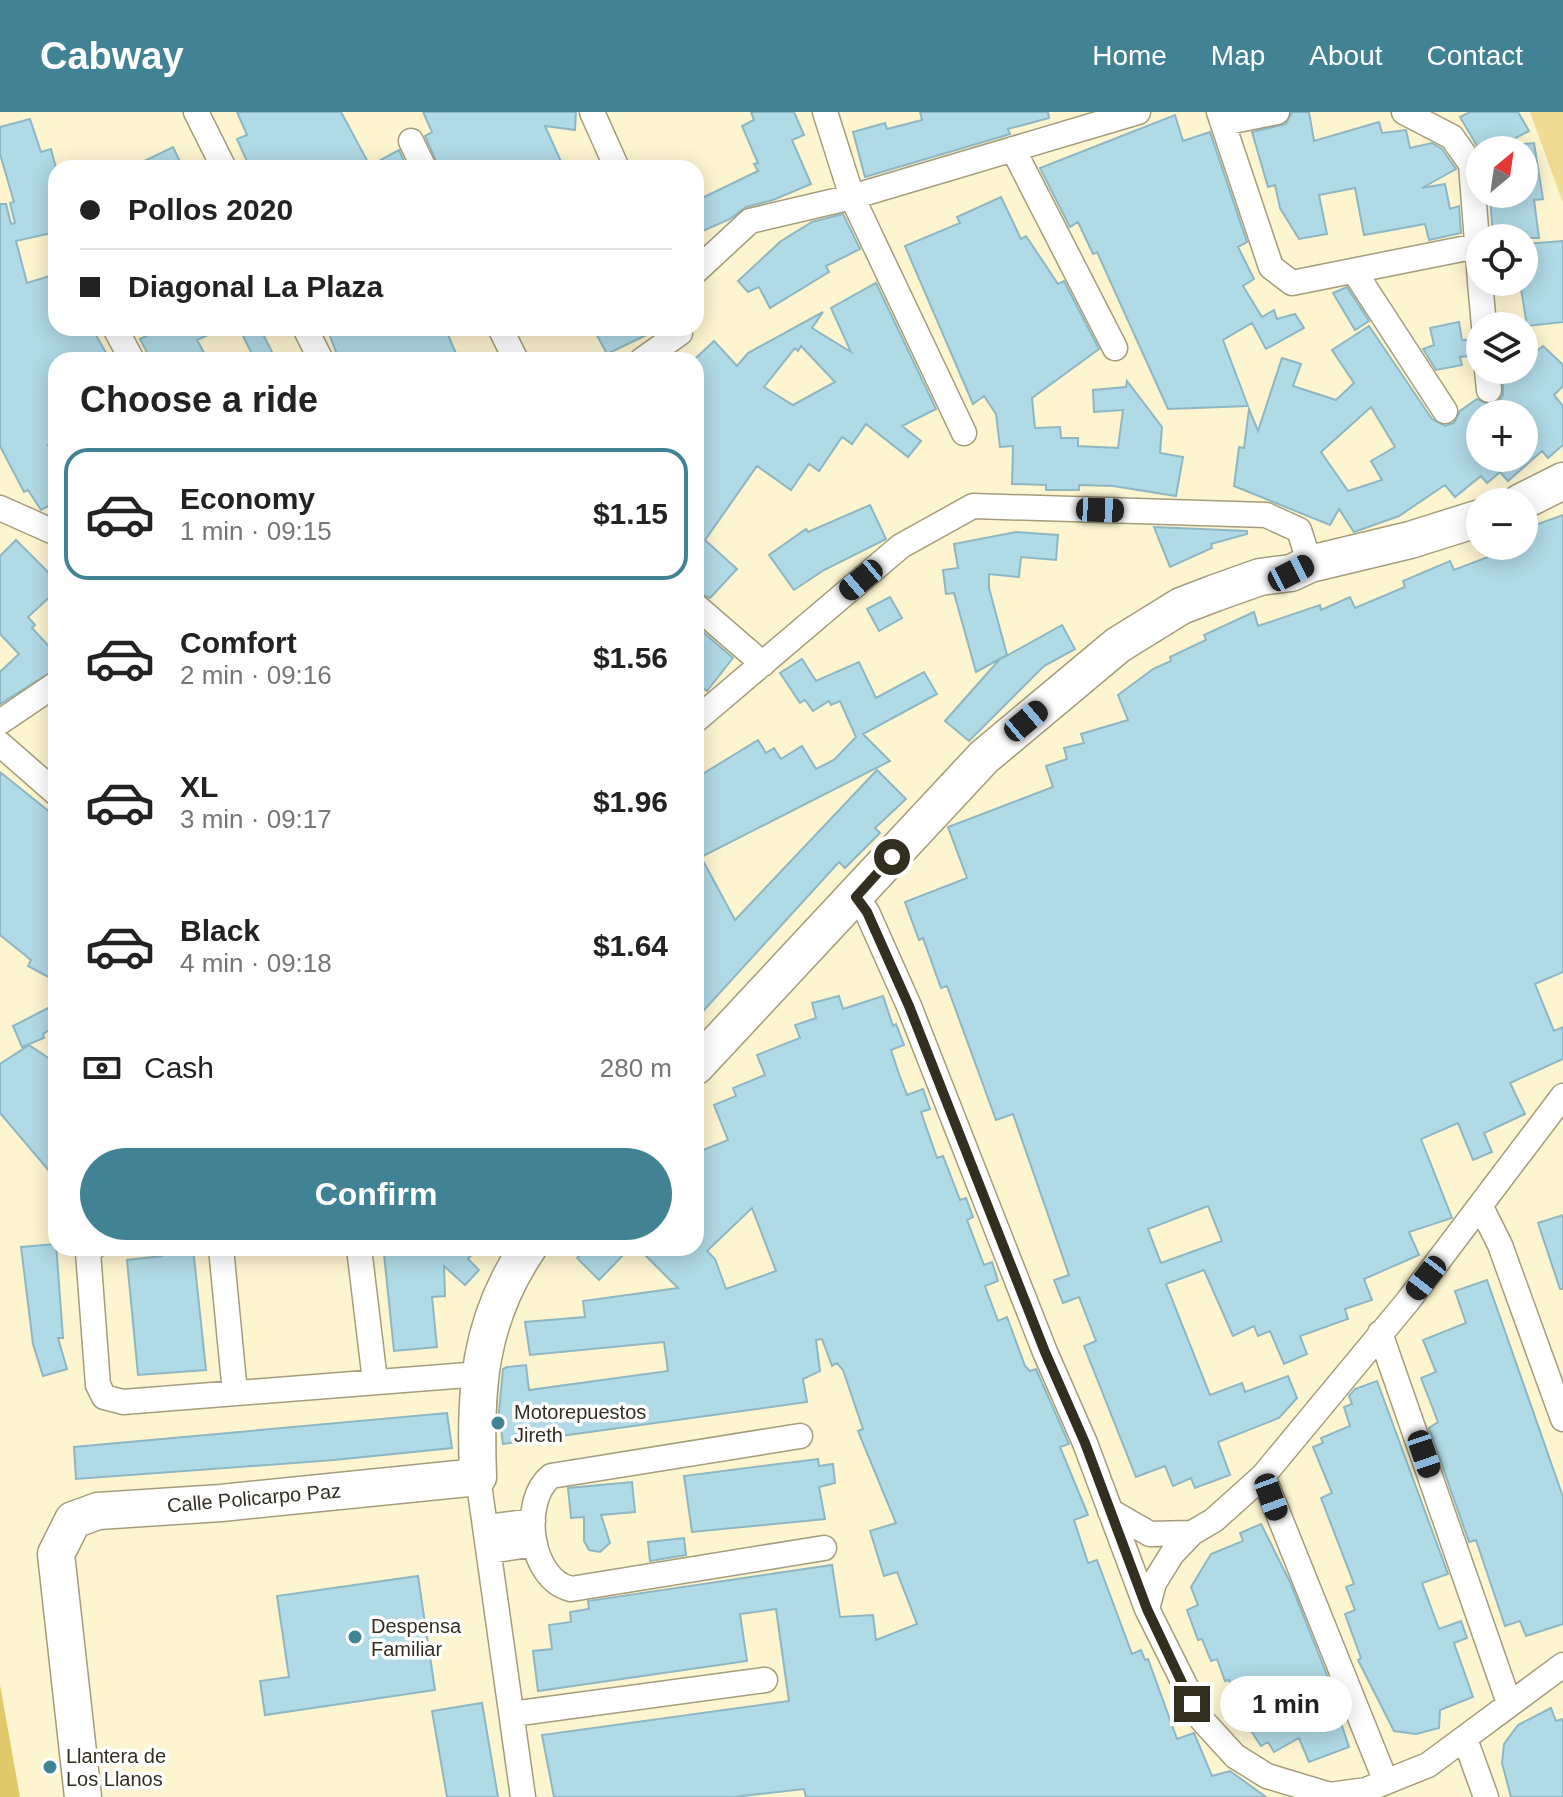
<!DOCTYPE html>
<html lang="en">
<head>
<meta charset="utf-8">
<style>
	:root { --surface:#fff; --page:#f6f6f6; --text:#222; --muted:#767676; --line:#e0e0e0; --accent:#418394 }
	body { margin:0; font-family:Helvetica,sans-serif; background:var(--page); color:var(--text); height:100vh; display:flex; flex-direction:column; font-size:30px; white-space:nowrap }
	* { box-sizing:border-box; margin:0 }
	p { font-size:26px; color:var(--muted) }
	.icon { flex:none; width:44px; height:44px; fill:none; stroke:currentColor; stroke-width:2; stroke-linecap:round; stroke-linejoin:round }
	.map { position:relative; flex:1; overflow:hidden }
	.panel { position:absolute; left:48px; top:240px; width:656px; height:904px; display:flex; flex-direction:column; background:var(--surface); border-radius:24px; box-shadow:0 4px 20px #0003 }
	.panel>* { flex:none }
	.top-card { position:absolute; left:48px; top:48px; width:656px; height:176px; border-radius:24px; box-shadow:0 4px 20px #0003; display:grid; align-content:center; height:176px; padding:0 32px; background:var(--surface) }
	.needle { width:52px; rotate:29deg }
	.tools { position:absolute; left:1466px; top:24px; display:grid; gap:16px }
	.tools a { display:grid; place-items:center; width:72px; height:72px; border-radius:50%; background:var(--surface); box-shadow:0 4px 20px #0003; font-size:40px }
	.end { position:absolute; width:36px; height:36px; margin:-18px; border:10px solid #322f21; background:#fff; box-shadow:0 0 0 4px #fff }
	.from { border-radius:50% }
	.bubble { position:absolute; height:56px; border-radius:28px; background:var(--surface); box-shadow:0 4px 20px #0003; font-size:26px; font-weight:600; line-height:56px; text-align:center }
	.car { position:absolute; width:24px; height:48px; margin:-24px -12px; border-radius:10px; box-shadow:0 0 6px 2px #0007; background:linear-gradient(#222 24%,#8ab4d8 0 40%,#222 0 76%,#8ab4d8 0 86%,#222 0) }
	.top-card b { display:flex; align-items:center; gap:28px; height:76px; font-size:30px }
	.top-card b+b { border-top:2px solid var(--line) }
	.top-card i { width:20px; height:20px; background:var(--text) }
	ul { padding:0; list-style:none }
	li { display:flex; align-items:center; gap:24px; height:132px; margin:0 16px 12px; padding:0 16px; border:4px solid transparent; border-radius:24px }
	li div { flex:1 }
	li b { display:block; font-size:30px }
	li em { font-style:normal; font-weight:600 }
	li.on { border-color:var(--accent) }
	li>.icon { width:72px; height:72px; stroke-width:1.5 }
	h2 { padding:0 32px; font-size:36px; line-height:96px }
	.pay { display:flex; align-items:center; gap:20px; height:88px; padding:0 32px; font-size:30px }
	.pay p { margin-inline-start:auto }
	.cta { display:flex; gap:16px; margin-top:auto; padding:16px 32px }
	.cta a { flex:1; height:92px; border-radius:48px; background:var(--accent); color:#fff; font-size:32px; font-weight:600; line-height:92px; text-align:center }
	header { display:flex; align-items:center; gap:48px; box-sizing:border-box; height:112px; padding:0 40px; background:var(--accent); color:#fff }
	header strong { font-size:38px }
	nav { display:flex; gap:44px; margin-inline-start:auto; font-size:28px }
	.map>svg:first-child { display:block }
	.green { fill:#efdb93 }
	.water { fill:#e1c86a }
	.building { fill:#b0dae6; stroke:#8eb7c3; stroke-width:2; fill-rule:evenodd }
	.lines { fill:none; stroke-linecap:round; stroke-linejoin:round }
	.street-casing { stroke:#a59c7b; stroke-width:27 }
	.secondary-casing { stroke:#a59c7b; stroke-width:39 }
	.street { stroke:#fff; stroke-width:24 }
	.secondary { stroke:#fff; stroke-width:36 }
	.route { stroke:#322f21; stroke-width:10 }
	.poi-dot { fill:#418394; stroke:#fff; stroke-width:3 }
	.labels { text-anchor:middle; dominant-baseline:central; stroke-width:7; stroke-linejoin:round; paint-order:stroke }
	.poi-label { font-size:20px; fill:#322f21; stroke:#fff; text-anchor:start }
	.street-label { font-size:20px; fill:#322f21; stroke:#fff }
</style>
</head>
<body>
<header>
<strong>Cabway</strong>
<nav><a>Home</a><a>Map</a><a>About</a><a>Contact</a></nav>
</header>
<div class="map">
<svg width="1563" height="1685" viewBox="0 0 1563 1685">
	<rect width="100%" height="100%" fill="#fdf4d0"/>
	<path class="green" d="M 1530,0 L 1563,0 L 1563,91 Z"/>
	<path class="water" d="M 0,1572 L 0,1573 L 20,1685 L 0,1685 Z"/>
	<path class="building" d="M 237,0 L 341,0 L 370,54 L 399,38 L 407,56 L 250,56 L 237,27 L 247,23 Z
		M 423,0 L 576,0 L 575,18 L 545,14 L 564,56 L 439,56 L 425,24 L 432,20 Z
		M 751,0 L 794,0 L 804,23 L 792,28 L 811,72 L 773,88 L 746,95 L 730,107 L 696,122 L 696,89 L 758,59 L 754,52 L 758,51 L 742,14 L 754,8 Z
		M 920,0 L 1048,0 L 1049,6 L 1008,17 L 1010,22 L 865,65 L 853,20 L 885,11 L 887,17 L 922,8 Z
		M 1292,0 L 1309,0 L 1314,29 L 1379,10 L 1382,21 L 1406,18 L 1410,36 L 1432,31 L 1442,37 L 1456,57 L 1422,76 L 1445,72 L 1450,97 L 1459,94 L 1461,121 L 1429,128 L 1425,112 L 1364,123 L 1355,76 L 1319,83 L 1327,122 L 1299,127 L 1280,96 L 1275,73 L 1268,75 L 1252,20 L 1286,12 Z
		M 1470,0 L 1518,0 L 1529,19 L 1492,38 L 1480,39 L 1460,5 Z
		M 1175,3 L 1183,29 L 1210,20 L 1247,130 L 1238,135 L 1254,167 L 1243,174 L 1262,205 L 1274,198 L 1277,207 L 1295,202 L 1304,216 L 1266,237 L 1252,211 L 1223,228 L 1248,294 L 1168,297 L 1097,140 L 1093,142 L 1078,110 L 1070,115 L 1040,56 Z
		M 30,7 L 41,40 L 51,37 L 56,56 L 56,120 L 16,129 L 27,171 L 56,162 L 56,216 L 92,216 L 110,248 L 56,248 L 56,330 L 48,333 L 56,348 L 56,390 L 41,398 L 28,378 L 24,380 L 0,334 L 0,92 L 6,92 L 11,112 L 15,111 L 10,91 L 14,90 L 0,42 L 0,15 Z
		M 1534,31 L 1543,87 L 1534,88 L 1539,126 L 1493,126 L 1490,82 L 1524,82 L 1524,32 Z
		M 173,35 L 183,56 L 130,56 Z
		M 1001,85 L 1021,127 L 1026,124 L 1058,172 L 1064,169 L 1099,237 L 1032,286 L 1035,316 L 1060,315 L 1061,326 L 1078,326 L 1078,334 L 1118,336 L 1123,298 L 1094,300 L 1093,278 L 1126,275 L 1127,269 L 1162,315 L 1160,341 L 1183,345 L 1176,384 L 1113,374 L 1079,373 L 1079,378 L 1046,378 L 1046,373 L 1012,372 L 1013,334 L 1000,335 L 996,302 L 984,284 L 973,292 L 905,134 L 960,111 L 957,105 Z
		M 843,102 L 860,137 L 826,154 L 829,160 L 770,196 L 759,175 L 748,180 L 738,169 L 781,129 L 812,110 Z
		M 1563,129 L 1563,210 L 1527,214 L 1520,170 L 1524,170 L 1524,132 Z
		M 876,171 L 936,297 L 902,314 L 921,329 L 908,345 L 866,312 L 852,332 L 842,325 L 819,359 L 809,352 L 791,378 L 757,354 L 705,428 L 737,457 L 710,486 L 696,479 L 696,246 L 714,229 L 737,254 L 748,241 L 823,200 L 812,216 L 851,240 L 831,196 ZM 801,234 L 835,270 L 793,293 L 764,275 L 795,236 L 798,239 Z
		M 1347,175 L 1369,209 L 1355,218 L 1333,181 Z
		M 1459,210 L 1462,228 L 1480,228 L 1480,243 L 1460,245 L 1462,253 L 1436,258 L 1423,237 L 1434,233 L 1430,216 Z
		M 1369,214 L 1432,307 L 1445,314 L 1454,311 L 1460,299 L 1477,287 L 1490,293 L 1498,290 L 1503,283 L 1503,265 L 1512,258 L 1524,258 L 1524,249 L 1543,234 L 1563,253 L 1563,274 L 1554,283 L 1563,294 L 1563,333 L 1548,346 L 1542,339 L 1508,369 L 1500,360 L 1487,371 L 1481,364 L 1455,385 L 1445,373 L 1399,404 L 1354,420 L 1339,397 L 1330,413 L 1234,374 L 1239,335 L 1244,336 L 1249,297 L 1258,319 L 1282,246 L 1301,252 L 1293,274 L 1336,288 L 1354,271 L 1332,238 ZM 1371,295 L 1395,335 L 1371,349 L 1382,368 L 1348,379 L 1321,340 ZM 1480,302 L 1524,302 L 1524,346 L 1480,346 Z
		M 163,216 L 223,216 L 197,228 L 208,248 L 151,248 L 140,227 Z
		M 239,216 L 260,216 L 276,248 L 255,248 Z
		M 327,216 L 445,216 L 459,248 L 339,248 Z
		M 593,216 L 661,216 L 607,242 Z
		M 870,393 L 886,427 L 824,458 L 794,478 L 769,443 L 806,417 L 808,420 Z
		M 1563,403 L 1563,860 L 1535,872 L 1554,919 L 1563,915 L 1563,947 L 1510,971 L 1525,1002 L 1484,1021 L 1492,1040 L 1473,1048 L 1458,1011 L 1421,1027 L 1452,1106 L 1409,1120 L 1419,1143 L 1364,1167 L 1372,1188 L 1345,1197 L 1348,1207 L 1300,1224 L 1307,1242 L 1284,1252 L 1270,1219 L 1258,1224 L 1254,1214 L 1233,1224 L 1204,1158 L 1166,1172 L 1210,1283 L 1242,1271 L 1245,1280 L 1288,1264 L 1297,1286 L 1279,1306 L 1218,1330 L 1230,1363 L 1195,1376 L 1191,1366 L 1173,1374 L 1165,1354 L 1136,1365 L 1084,1234 L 1096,1229 L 1079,1185 L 1063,1191 L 1054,1168 L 1069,1163 L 1013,1002 L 996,1008 L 947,874 L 941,876 L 923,826 L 919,828 L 905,790 L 967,766 L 948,715 L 1053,675 L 1046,654 L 1067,647 L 1064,636 L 1084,631 L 1081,622 L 1128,608 L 1118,583 L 1153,557 L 1171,549 L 1170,545 L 1206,528 L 1204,523 L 1254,500 L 1258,514 L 1320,493 L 1321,498 L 1350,485 L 1355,496 L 1405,475 L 1403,469 L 1450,449 L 1454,458 L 1496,442 L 1493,434 L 1524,434 L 1524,417 ZM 1208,1094 L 1222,1129 L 1161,1151 L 1148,1117 Z
		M 1154,415 L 1247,419 L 1247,422 L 1211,432 L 1212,436 L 1170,455 Z
		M 1016,420 L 1058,423 L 1056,448 L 1021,445 L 1019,465 L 989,462 L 989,476 L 1007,543 L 976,560 L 954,481 L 946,482 L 943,458 L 958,456 L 954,432 Z
		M 16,428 L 56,468 L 56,479 L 28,505 L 35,513 L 32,516 L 56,542 L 56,557 L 0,592 L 0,560 L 19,542 L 0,522 L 0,444 Z
		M 890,485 L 902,506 L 879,519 L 867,497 Z
		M 1062,513 L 1075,537 L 1044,554 L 969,629 L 945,609 L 999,548 Z
		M 696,514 L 733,546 L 707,579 L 696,572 Z
		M 802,547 L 816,569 L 859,550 L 876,586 L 924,560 L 937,582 L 863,622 L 890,649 L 701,745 L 735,808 L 877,658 L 906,687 L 875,716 L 880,721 L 845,756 L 839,750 L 696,907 L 696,666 L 758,628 L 766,641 L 774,636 L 781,647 L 802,634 L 816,657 L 834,648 L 856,625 L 840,589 L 831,593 L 829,589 L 813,599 L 805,588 L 800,591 L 780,561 Z
		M 0,660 L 56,705 L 56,869 L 28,854 L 31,848 L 0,823 Z
		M 839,884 L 843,897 L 883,884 L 893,914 L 896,912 L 904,933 L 891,938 L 899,962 L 907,983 L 923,977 L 930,997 L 921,1000 L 937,1046 L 943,1044 L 960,1088 L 966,1086 L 973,1105 L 967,1108 L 984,1153 L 992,1150 L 998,1169 L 985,1174 L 998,1209 L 1007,1205 L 1025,1254 L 1030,1259 L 1036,1257 L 1069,1332 L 1060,1335 L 1088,1403 L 1074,1408 L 1088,1451 L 1097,1448 L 1132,1542 L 1141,1538 L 1145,1548 L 1148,1547 L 1177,1627 L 1194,1621 L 1212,1664 L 1230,1659 L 1266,1685 L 806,1685 L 804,1677 L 734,1685 L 554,1685 L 542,1623 L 789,1589 L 776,1497 L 740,1502 L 747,1549 L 538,1579 L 533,1539 L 552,1537 L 549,1513 L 571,1510 L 570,1500 L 589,1497 L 588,1489 L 832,1453 L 840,1505 L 873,1503 L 876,1528 L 917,1512 L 897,1460 L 884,1464 L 870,1419 L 896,1411 L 858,1319 L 863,1317 L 843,1258 L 837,1251 L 832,1254 L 822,1227 L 816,1228 L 820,1259 L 803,1267 L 807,1290 L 503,1332 L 499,1300 L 503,1257 L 507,1255 L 526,1253 L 529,1278 L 668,1259 L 664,1230 L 530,1243 L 525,1210 L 585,1205 L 583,1189 L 678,1176 L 638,1136 L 696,1136 L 696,1041 L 728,1028 L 714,993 L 736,984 L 733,976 L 765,963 L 757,943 L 800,926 L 795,913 L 816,906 L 812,891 ZM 752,1096 L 776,1159 L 726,1177 L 715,1147 L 707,1139 Z
		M 56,892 L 56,914 L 43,922 L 44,926 L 22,935 L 13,914 Z
		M 29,933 L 56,951 L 56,1067 L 0,1001 L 0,952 Z
		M 1563,1103 L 1563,1177 L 1560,1177 L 1538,1111 Z
		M 56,1132 L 63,1226 L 58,1226 L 67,1257 L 43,1264 L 33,1232 L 21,1135 Z
		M 161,1136 L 193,1136 L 206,1258 L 138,1263 L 127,1148 L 162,1144 Z
		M 392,1136 L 478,1136 L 468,1147 L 479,1158 L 465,1173 L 444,1154 L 445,1184 L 432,1185 L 437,1235 L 394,1239 L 384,1142 L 392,1141 Z
		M 586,1136 L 630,1136 L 599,1168 L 577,1146 Z
		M 1487,1168 L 1563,1385 L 1563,1512 L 1526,1524 L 1520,1509 L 1505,1514 L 1476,1428 L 1469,1430 L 1429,1316 L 1438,1310 L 1421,1266 L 1436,1260 L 1423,1228 L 1466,1211 L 1455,1179 Z
		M 1377,1269 L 1448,1462 L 1422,1471 L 1439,1517 L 1461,1509 L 1467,1526 L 1454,1531 L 1473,1585 L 1440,1598 L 1439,1616 L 1416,1622 L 1394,1619 L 1358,1548 L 1361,1546 L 1345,1502 L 1355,1498 L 1346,1475 L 1354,1472 L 1321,1386 L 1332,1381 L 1313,1335 L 1323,1331 L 1321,1326 L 1350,1314 L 1344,1295 L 1352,1292 L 1349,1284 L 1355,1277 Z
		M 447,1301 L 452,1336 L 334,1348 L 76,1367 L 74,1335 Z
		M 818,1347 L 819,1354 L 833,1352 L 835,1371 L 819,1375 L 825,1407 L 692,1420 L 684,1364 Z
		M 632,1370 L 635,1400 L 601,1403 L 610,1431 L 600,1440 L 589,1438 L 584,1429 L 584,1405 L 571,1406 L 568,1376 Z
		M 1261,1412 L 1290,1470 L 1342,1601 L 1338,1602 L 1349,1635 L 1309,1650 L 1299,1626 L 1274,1640 L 1268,1630 L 1261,1634 L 1246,1611 L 1229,1568 L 1225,1569 L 1217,1547 L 1211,1549 L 1202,1527 L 1198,1528 L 1187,1498 L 1198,1493 L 1191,1475 L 1211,1442 L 1243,1429 L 1240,1421 Z
		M 684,1426 L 686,1443 L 650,1449 L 648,1430 Z
		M 418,1464 L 435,1578 L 265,1603 L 260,1569 L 289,1565 L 277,1484 Z
		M 482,1591 L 498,1685 L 447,1685 L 432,1599 Z
		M 1551,1596 L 1556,1609 L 1563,1607 L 1563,1685 L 1511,1685 L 1502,1651 L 1504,1632 L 1518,1613 Z"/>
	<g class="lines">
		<defs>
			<path id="street" d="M 196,0 L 224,56
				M 592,0 L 617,56
				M 825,0 L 852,85 L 964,321
				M 1219,0 L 1271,155 L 1292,171 L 1477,134
				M 1404,0 L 1452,25 L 1471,52 L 1480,169
				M 1223,11 L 1277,0
				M 411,29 L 424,56
				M 1013,37 L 1115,236
				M 696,159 L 750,109 L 852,85 L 1138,0
				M 1354,159 L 1445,299
				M 1480,170 L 1484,214
				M 115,216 L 132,248
				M 305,216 L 321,248
				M 500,216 L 516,248
				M 642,248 L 680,221 L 680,216
				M 1487,258 L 1489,278
				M 0,396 L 56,421
				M 696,494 L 763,552
				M 696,608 L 901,434 L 973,394 L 1266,403 L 1299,418 L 1310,452
				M 0,610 L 56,572
				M 0,632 L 56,681
				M 856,785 L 867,800 L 909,894 L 1045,1240 L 1085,1331 L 1147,1497 L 1203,1609 L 1235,1644 L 1267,1664 L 1330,1683 L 1366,1678 L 1428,1653 L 1563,1553
				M 1481,1095 L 1500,1133 L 1563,1307
				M 93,1136 L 88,1140 L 98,1273 L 104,1285 L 123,1290 L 480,1262
				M 221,1136 L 235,1281
				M 359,1136 L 375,1269
				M 1380,1221 L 1509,1591
				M 800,1324 L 551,1364 C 520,1389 529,1467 571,1477 L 824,1436
				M 1263,1364 L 1386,1670
				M 478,1365 L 523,1685
				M 1110,1399 L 1150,1422 L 1192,1421
				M 487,1415 L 533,1409
				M 490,1439 L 535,1432
				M 1147,1497 L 1154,1471 L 1172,1442 L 1192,1421 L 1214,1408 L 1263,1364 L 1408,1189 L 1563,984
				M 512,1602 L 765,1568
				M 1465,1627 L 1486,1685"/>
			<path id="secondary" d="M 1521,390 L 1563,369
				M 696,954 L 984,645 L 1118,533 L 1181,494 L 1215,481 L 1260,465 L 1291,461 L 1310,452 L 1410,428 L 1480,406
				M 83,1685 L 56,1442 L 73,1408 L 98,1399 L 221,1391 L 478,1365 C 475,1278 478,1210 528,1136"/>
		</defs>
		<use href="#street" class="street-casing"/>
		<use href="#secondary" class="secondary-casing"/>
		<use href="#street" class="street"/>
		<use href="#secondary" class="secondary"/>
	</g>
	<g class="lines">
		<path class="route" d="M 892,745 L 856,785 L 867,800 L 909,894 L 1045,1240 L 1085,1331 L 1147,1497 L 1192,1592"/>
	</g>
	<g class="poi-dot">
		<circle cx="498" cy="1311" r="8"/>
		<circle cx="355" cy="1525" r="8"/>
		<circle cx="50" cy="1655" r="8"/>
	</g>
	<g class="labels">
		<g class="poi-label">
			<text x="514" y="1300">Motorepuestos<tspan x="514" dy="23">Jireth</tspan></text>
			<text x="371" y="1514">Despensa<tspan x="371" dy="23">Familiar</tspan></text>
			<text x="66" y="1644">Llantera de<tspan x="66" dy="23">Los Llanos</tspan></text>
		</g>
		<g class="street-label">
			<text transform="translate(254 1386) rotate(-5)">Calle Policarpo Paz</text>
		</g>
	</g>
</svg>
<div class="tools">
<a><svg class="needle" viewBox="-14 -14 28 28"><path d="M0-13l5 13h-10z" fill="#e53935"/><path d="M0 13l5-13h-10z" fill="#767676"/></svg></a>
<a><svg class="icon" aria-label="locate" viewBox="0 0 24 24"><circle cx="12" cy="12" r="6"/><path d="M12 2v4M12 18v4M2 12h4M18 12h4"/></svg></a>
<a><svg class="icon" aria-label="layers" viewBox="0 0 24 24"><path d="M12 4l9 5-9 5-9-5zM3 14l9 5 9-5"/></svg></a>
<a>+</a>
<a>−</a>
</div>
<i class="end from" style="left:892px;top:745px"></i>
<i class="end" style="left:1192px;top:1592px"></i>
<div class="bubble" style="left:1220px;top:1564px;width:132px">1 min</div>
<i class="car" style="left:1100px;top:398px;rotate:92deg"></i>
<i class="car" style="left:1291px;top:461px;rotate:63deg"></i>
<i class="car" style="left:861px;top:468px;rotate:230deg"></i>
<i class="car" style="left:1026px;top:609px;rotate:50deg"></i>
<i class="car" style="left:1426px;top:1166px;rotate:218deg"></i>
<i class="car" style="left:1424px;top:1342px;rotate:161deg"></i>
<i class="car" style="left:1271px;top:1385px;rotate:160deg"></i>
<div class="top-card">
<b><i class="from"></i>Pollos 2020</b>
<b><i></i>Diagonal La Plaza</b>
</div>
<section class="panel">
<h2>Choose a ride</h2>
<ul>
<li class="on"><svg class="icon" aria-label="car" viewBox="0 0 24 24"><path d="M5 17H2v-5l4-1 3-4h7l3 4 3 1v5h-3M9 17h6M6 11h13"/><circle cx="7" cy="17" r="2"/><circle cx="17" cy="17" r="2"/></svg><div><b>Economy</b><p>1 min · 09:15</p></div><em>$1.15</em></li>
<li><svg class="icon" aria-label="car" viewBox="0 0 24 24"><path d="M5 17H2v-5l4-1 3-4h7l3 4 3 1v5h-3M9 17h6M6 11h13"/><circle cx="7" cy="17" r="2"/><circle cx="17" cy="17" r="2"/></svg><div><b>Comfort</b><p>2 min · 09:16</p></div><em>$1.56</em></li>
<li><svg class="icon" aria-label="car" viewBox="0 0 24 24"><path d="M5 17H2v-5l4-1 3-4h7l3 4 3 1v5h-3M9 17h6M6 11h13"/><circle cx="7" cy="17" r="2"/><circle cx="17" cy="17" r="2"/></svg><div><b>XL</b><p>3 min · 09:17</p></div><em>$1.96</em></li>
<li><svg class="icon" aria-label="car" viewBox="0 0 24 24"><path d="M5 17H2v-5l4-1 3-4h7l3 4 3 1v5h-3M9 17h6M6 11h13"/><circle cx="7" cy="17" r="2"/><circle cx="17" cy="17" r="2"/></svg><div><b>Black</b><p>4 min · 09:18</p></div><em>$1.64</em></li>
</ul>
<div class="pay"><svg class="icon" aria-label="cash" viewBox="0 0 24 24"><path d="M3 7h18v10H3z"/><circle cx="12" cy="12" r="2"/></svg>Cash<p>280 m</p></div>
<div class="cta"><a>Confirm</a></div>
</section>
</div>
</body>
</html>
